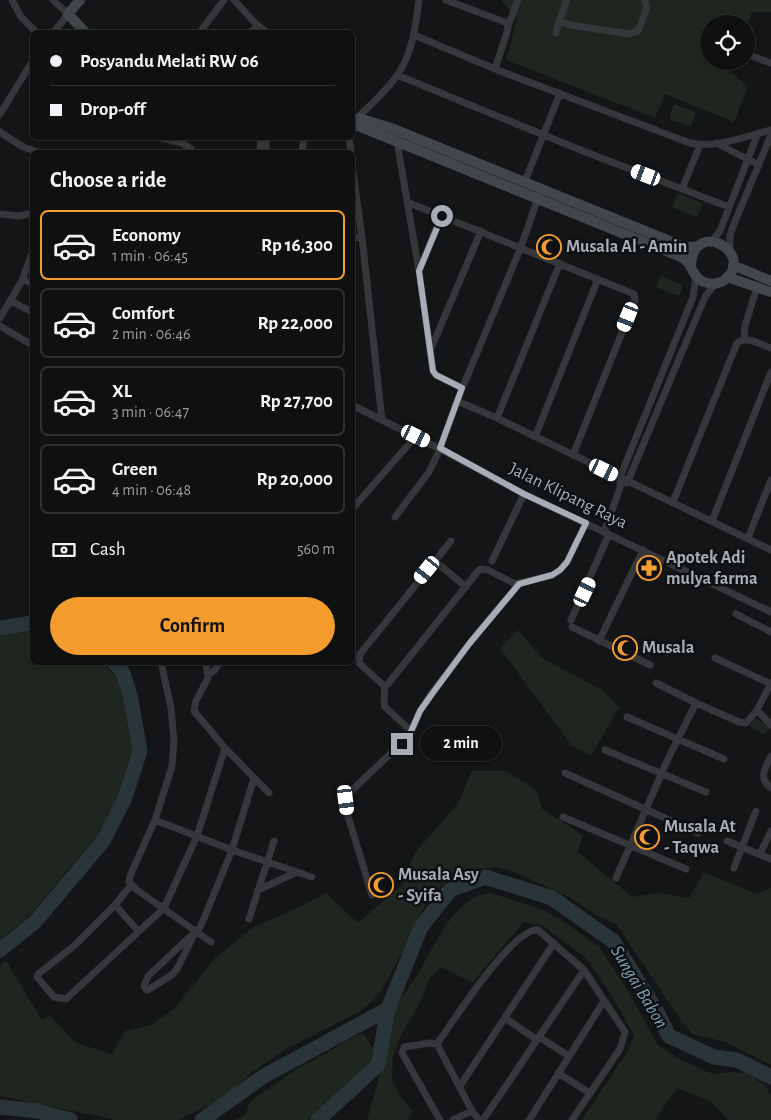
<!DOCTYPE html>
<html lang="en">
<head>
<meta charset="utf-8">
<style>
	:root { --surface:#0f1010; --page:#1d1e1e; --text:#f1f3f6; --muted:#9b9d9f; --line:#2f3030; --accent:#f59c2e }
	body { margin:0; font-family:"Alegreya Sans",sans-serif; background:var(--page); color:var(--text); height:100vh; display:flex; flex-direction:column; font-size:19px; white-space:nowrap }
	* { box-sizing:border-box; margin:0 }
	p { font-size:16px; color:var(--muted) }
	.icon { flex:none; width:28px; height:28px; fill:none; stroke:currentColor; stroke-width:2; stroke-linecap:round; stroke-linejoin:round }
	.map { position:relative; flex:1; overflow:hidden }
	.drawer { position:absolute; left:30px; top:150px; width:325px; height:515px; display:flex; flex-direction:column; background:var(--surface); border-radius:8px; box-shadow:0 1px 4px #0004,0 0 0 1px var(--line) }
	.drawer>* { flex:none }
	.banner { position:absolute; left:30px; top:30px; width:325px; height:110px; border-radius:8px; box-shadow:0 1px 4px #0004,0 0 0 1px var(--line); display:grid; align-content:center; height:110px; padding:0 20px; background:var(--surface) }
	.controls { position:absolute; left:700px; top:15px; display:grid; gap:10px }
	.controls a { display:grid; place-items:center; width:55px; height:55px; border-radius:50%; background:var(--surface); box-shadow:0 1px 4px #0004,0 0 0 1px var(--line); font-size:25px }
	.end { position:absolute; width:22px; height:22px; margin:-11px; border:6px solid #a6adb7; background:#111; box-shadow:0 0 0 2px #111 }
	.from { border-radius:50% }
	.bubble { position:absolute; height:35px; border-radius:18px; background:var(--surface); box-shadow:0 1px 4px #0004,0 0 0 1px var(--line); font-size:16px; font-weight:700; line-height:35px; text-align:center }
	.car { position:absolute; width:15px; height:30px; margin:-15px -8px; border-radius:6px; box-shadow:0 0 4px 1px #0007; background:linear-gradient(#fff 24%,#345 0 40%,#fff 0 76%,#345 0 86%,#fff 0) }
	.banner b { display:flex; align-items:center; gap:18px; height:48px; font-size:19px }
	.banner b+b { border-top:1px solid var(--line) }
	.banner i { width:12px; height:12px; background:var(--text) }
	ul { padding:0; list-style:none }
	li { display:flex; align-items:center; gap:15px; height:70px; margin:0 10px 8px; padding:0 10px; border:2px solid var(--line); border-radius:8px }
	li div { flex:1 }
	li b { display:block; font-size:19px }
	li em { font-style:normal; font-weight:700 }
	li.selected { border-color:var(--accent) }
	li>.icon { width:45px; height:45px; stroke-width:1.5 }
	h2 { padding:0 20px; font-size:22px; line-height:60px }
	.pay { display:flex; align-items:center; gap:12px; height:55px; padding:0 20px; font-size:19px }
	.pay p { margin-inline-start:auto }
	.cta { display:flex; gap:10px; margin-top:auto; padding:10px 20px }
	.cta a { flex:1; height:58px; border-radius:30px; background:var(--accent); color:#111; font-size:20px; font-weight:700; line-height:58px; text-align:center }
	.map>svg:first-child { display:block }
	.green { fill:#1e261f }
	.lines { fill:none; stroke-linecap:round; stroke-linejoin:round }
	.river { stroke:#2a353a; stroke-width:15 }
	.street { stroke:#35373b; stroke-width:7 }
	.secondary { stroke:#43464b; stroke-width:10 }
	.route { stroke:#a6adb7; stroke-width:6 }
	.labels { text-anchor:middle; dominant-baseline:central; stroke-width:5; stroke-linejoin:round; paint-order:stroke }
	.poi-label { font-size:18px; font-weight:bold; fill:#a6adb7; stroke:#0f1011; text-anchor:start }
	.street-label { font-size:18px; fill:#a6adb7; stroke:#0f1011 }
	.water-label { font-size:19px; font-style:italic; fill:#7c9fb3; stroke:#0f1011 }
</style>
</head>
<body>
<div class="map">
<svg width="771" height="1120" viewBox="0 0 771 1120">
	<rect width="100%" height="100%" fill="#141516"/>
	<path class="green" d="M 501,0 L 771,0 L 771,12 L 752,12 L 746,27 L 746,24 L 709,24 L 709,61 L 733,61 L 730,71 L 748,87 L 734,122 L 665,94 L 655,118 L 506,60 L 517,19 Z
		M 674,104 L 696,112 L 691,127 L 669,119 Z
		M 678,193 L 703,204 L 697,217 L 672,207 Z
		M 661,276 L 683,285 L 679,296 L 656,287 Z
		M 518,630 L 542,658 L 602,690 L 619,707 L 591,756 L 571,745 L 500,648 Z
		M 32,631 L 32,662 L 103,663 L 116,677 L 123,697 L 132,750 L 117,797 L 96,837 L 29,916 L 0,940 L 0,636 Z
		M 755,718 L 770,727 L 764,735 L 750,726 Z
		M 472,771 L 506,771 L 537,791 L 542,809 L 583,835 L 578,852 L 632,897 L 657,893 L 689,898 L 704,872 L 757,894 L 771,888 L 771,1065 L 725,1042 L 693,1034 L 682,1022 L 617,925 L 595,914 L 569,897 L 514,872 L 498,867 L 466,870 L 441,886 L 430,898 L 417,920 L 406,945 L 383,988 L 373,1001 L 360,1011 L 283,1051 L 251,1073 L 227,1097 L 178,1120 L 117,1120 L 0,1096 L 0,965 L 6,961 L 42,1020 L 50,1015 L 76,1043 L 112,1054 L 125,1031 L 151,1025 L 175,1008 L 215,958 L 254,927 L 300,907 L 326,893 L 358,923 L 401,886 L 414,854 L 459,802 Z
		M 490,893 L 539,908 L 562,920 L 599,947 L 625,986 L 658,1045 L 679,1059 L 708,1072 L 715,1074 L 731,1072 L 748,1073 L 765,1086 L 771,1095 L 771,1120 L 728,1120 L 712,1102 L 677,1088 L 655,1120 L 582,1120 L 629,1049 L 634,1036 L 611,994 L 586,958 L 543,926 L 524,922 L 472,983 L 442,967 L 429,979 L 420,1003 L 399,1039 L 393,1057 L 392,1081 L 403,1100 L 413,1111 L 408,1120 L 367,1120 C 375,1093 382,1066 389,1038 C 391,1028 392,1018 395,1008 C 399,1000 411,985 417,976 C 433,949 454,896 490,893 Z
		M 357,1035 L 365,1035 L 373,1049 L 370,1064 L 358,1079 L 327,1102 L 308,1120 L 235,1120 L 246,1114 L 248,1106 L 254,1099 L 299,1067 L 307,1064 Z"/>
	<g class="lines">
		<path class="river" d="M 0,628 L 32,623
			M 0,950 L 35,922 L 103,841 L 124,800 L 140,751 L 130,695 L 123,673 L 114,662
			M 0,1107 L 38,1111 L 70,1120
			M 202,1120 L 264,1076 L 388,1009 L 421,927 L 450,890 L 485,877 L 552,898 L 613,941 L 656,1010 L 669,1036 L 714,1057 L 737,1060 L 771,1077
			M 318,1120 L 378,1065 L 388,1009"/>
		<path class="street" d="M 12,0 L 21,17 L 36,32
			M 53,0 L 68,14 L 54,32
			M 234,0 L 258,26 L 267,32
			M 446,0 L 507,23 L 508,29 L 495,69
			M 567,0 L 559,21 L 570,25 L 630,34 L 638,31 L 647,8 L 645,0
			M 508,26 L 518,0
			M 200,32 L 224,0
			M 251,32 L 258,26
			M 556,33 L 559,21
			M 414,35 L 495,69 L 690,143 C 714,149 747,136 771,130
			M 746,54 L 771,63
			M 397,75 L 583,151 L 729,207
			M 0,114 L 32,62
			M 356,119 C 371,104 389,89 400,71 C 413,50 416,23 419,0
			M 0,132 L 23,147 L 38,152
			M 162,138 L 182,143 L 191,149 L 192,152
			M 349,138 L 351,152
			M 397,142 L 419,271 L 433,371 L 436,375 L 462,388
			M 716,143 L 759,165
			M 260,152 L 261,138
			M 266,152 L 266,138
			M 302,152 L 304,138
			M 352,165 L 362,237 L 382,420
			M 525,181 L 560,93
			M 682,189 L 700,145
			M 407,202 L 634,294 L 635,300 L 573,455
			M 0,214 L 19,216 L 32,213
			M 352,238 L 362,237
			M 712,241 L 720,231 L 758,133
			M 730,251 L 730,235 L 734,224 L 771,135
			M 419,271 L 441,216
			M 23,279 L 32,284
			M 11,301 L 32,312
			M 0,318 L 23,279 L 23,277 L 32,254
			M 0,326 L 32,345
			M 744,340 L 745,326 L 757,287
			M 430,351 L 481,231
			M 457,401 L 497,418 L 771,550
			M 352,405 L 440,449 L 524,494 L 771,612
			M 497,418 L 560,263
			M 535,437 L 598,279
			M 626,483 L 628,481 L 705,297 L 715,284
			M 673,502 L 737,343 C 746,335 761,345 771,348
			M 352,509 L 416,436
			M 395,517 L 429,472 L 440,449 L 457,401 L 521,247 L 539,195
			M 712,521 L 771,372
			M 604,532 L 620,488 L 620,477 L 693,297 L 696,277
			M 748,538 L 771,480
			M 451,541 L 360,654 L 359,663 L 383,685 L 388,684 L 478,571 L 481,569 L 488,570 L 515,584 L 553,575 L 560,570 L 567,562 L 586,523
			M 435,561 L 466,587
			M 492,561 L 524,494
			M 736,614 L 771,632
			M 571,620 L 609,534
			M 572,627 L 650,665
			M 599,641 L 643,550
			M 715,658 L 771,684
			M 161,662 L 171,708 L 174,741 L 172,766 L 155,820 L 130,876 L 129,882 L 137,890 L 211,942
			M 206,662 L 208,678 L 196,701 L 194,711 L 225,748 L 269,793
			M 208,675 L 215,670 L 220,662
			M 656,683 L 696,703
			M 385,685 L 384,703 L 385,707 L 411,731
			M 757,710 L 771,725
			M 627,717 L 724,759
			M 605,750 L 706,792
			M 771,756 C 765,769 758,778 771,788
			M 565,773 L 698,833
			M 563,817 L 686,869
			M 155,820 L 232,850 L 312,877
			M 727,841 L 771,859
			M 760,854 L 771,831
			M 734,868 L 756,811
			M 616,878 L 667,761 L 696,703 L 739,722 L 746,723 L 757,710 L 771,683
			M 131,885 L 115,905 L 74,946 L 38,974 L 37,977 L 54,997 L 66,999 L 164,908 L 197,836 L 225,748
			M 258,890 L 297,872
			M 372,895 L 347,813 L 346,800 L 347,795 L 409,736 L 420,711 L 431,694 L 469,644 L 519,584
			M 115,905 L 138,931
			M 249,919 L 274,841
			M 196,931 L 148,976 L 144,986 L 146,990 L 148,990 L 173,974 L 178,967 L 196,931 L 200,928 L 232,850 L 254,778
			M 505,1018 L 537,1040
			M 539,1037 L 569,1056
			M 437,1044 C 452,1023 513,927 538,930 L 584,970 L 625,1032 L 620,1049 L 572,1120
			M 558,1073 L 590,1093
			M 460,1086 L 554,943
			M 440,1120 L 402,1053 L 404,1047 L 430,1043 L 437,1044 L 472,1111
			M 453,1120 L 472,1111 L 479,1120
			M 483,1120 L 584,970
			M 529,1120 L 604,1001"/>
		<path class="secondary" d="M 80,0 L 68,14 L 85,32
			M 352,119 L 355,120 L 359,118 L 391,128 L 682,246 L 691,247 L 699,246
			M 355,120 L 356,125 L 681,257 C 695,265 690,276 704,282 C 711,285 720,284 726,279 C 755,253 695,218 691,264
			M 733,265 L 771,281
			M 727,277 L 771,292"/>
	</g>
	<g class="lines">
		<path class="route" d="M 402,744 L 409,736 L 420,711 L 432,694 L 469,644 L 519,584 L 552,575 L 560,570 L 567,562 L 586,523 L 524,494 L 440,448 L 462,388 L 436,375 L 433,371 L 419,271 L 442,216"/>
	</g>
	<defs>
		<symbol id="mosque-ring" viewBox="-11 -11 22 22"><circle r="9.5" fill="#0f1011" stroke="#f59c2e" stroke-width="1.5"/><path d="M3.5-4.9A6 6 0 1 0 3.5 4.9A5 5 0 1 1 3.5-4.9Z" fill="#f59c2e"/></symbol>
		<symbol id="pharmacy-ring" viewBox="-11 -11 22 22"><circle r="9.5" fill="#0f1011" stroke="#f59c2e" stroke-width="1.5"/><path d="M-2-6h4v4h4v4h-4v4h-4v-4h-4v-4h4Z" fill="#f59c2e"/></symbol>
	</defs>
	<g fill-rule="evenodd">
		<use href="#mosque-ring" x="535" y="233" width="28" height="28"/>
		<use href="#pharmacy-ring" x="635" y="554" width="28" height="28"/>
		<use href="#mosque-ring" x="611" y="634" width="28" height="28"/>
		<use href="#mosque-ring" x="633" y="823" width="28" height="28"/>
		<use href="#mosque-ring" x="367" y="871" width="28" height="28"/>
	</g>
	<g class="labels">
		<g class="poi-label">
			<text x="566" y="247">Musala Al - Amin</text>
			<text x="666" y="558">Apotek Adi<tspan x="666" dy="21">mulya farma</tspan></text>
			<text x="642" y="648">Musala</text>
			<text x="664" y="827">Musala At<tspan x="664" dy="21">- Taqwa</tspan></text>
			<text x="398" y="875">Musala Asy<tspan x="398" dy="21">- Syifa</tspan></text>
		</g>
		<g class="street-label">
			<text transform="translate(568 496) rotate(26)">Jalan Klipang Raya</text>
		</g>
		<g class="water-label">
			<text transform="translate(639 987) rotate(59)">Sungai Babon</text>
		</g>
	</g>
</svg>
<div class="controls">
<a><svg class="icon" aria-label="locate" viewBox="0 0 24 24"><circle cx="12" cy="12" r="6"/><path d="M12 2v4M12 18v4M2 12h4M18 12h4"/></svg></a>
</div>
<i class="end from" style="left:442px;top:216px"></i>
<i class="end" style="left:402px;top:744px"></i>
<div class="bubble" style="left:420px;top:726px;width:82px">2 min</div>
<i class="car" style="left:646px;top:175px;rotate:291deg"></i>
<i class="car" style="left:628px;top:317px;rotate:202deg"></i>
<i class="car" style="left:416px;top:436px;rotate:116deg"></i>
<i class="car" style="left:604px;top:470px;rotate:116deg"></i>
<i class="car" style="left:427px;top:570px;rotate:219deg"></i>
<i class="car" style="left:585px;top:592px;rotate:25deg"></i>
<i class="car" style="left:346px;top:800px;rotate:173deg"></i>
<div class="banner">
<b><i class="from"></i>Posyandu Melati RW 06</b>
<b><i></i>Drop-off</b>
</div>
<section class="drawer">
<h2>Choose a ride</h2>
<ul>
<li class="selected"><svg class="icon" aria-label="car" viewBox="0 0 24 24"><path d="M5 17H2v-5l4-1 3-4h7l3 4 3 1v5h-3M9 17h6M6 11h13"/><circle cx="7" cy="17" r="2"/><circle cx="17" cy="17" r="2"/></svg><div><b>Economy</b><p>1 min · 06:45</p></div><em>Rp 16,300</em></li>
<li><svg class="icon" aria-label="car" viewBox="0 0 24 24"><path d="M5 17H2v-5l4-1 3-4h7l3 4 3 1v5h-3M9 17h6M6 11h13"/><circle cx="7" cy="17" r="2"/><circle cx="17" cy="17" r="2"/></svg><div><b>Comfort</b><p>2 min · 06:46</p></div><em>Rp 22,000</em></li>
<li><svg class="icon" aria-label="car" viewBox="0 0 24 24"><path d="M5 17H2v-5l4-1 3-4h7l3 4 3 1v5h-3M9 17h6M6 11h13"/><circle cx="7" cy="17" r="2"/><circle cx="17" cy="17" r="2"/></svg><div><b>XL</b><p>3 min · 06:47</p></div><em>Rp 27,700</em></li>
<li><svg class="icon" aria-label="car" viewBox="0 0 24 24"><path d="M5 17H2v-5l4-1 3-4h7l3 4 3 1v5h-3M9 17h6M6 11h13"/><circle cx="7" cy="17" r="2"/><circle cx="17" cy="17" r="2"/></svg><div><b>Green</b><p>4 min · 06:48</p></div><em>Rp 20,000</em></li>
</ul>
<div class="pay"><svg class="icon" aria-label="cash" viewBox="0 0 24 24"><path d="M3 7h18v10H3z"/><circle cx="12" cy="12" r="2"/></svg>Cash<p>560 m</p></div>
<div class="cta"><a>Confirm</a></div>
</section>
</div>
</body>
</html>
